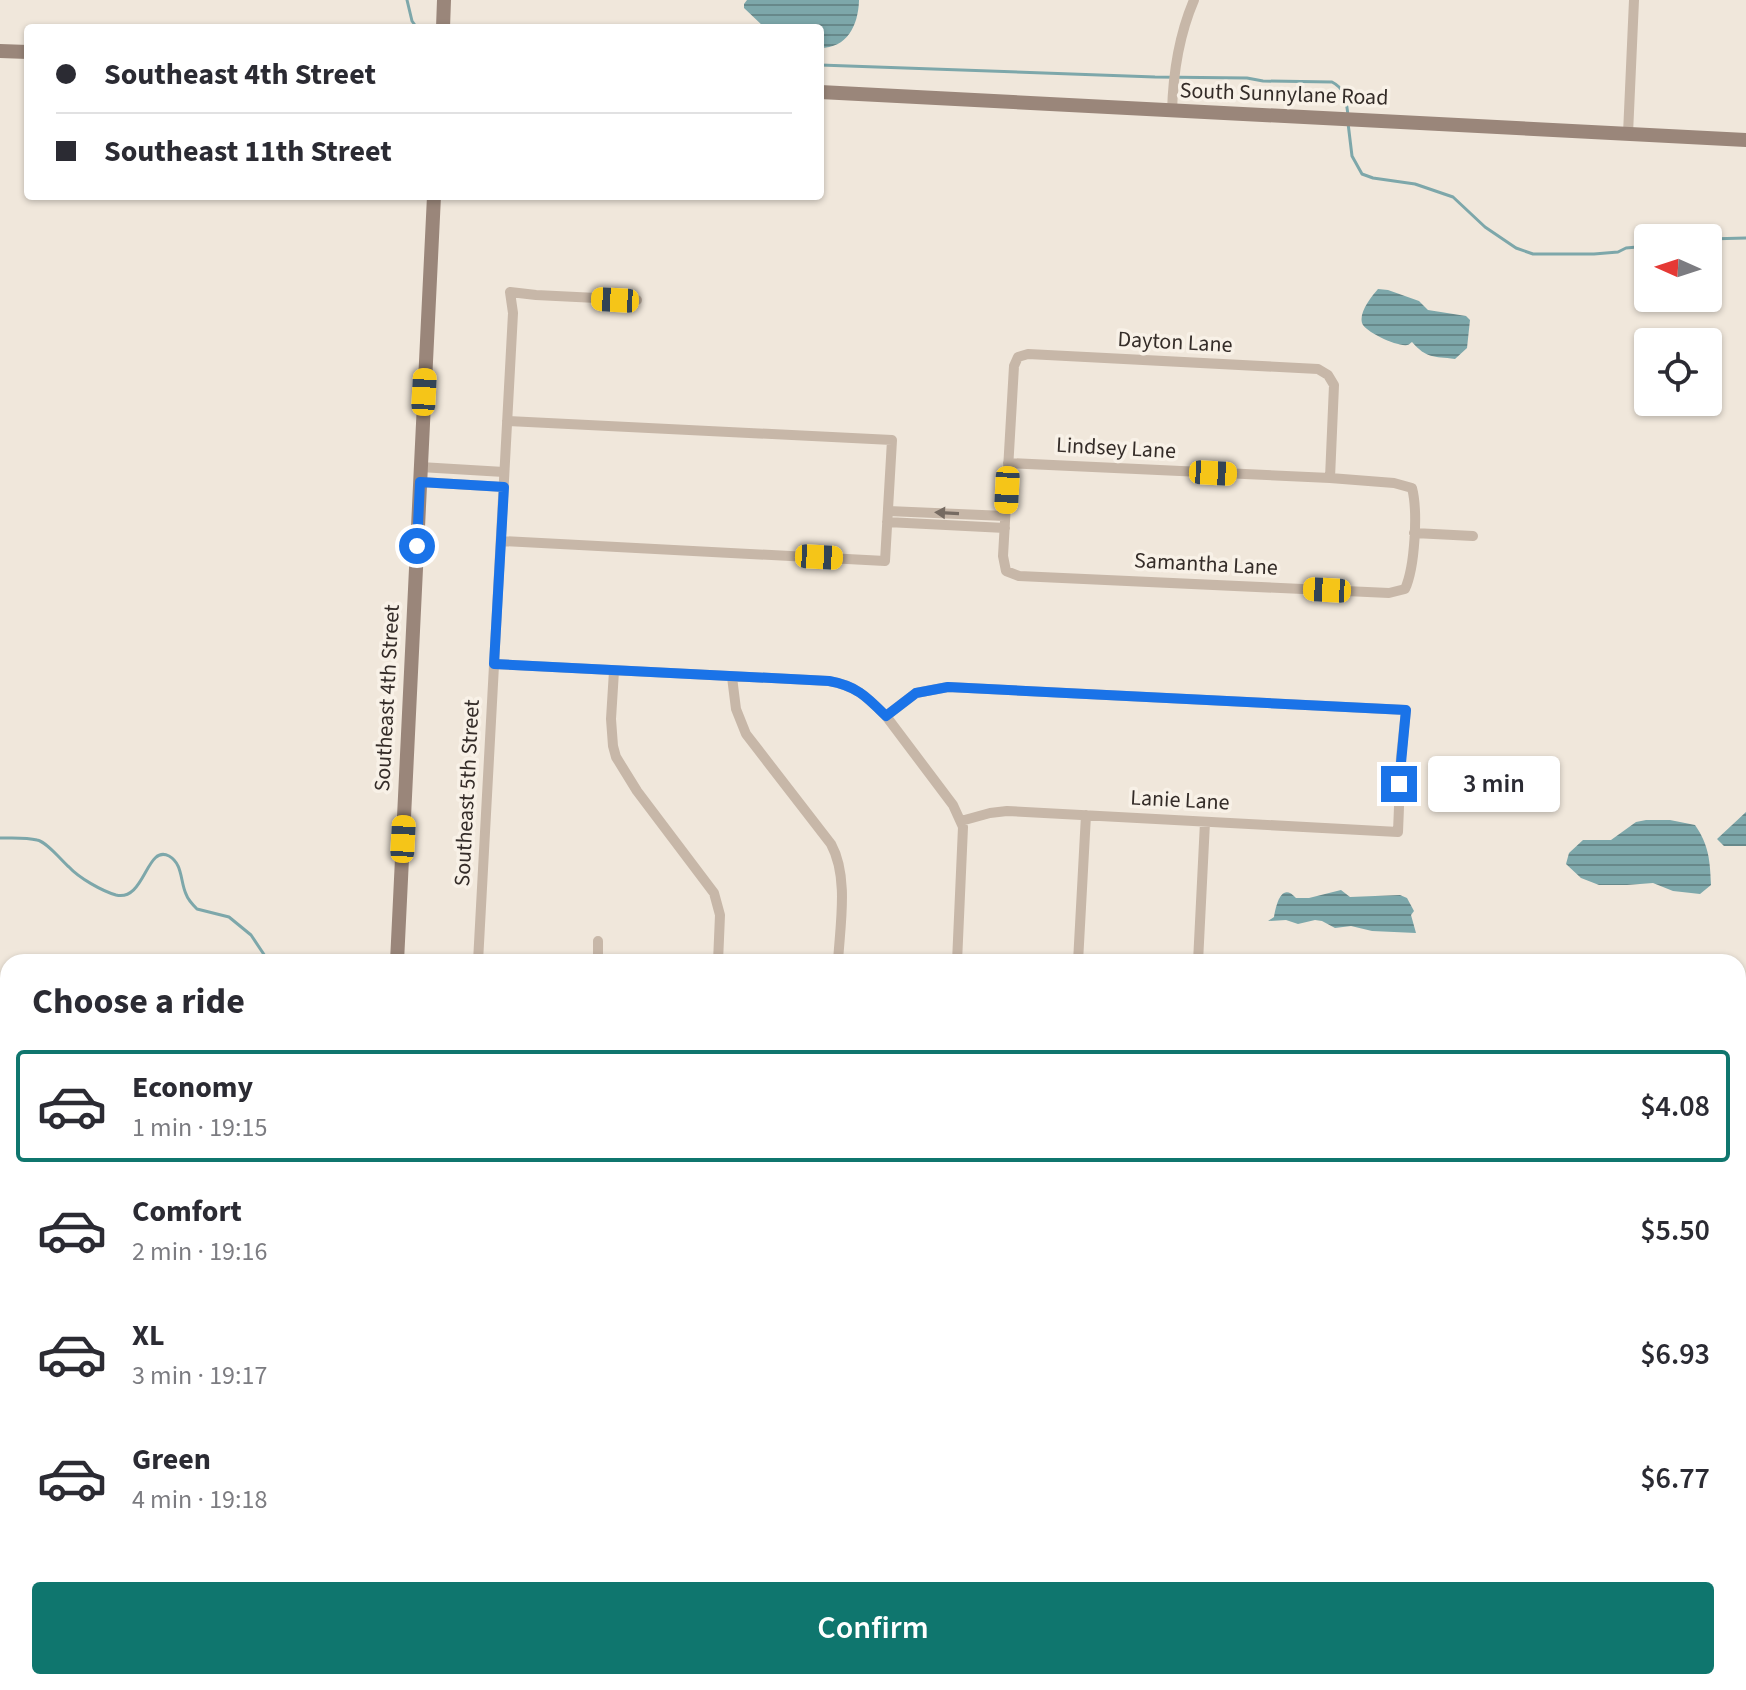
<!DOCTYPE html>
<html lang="en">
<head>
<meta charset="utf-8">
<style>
	:root { --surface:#fff; --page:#f7f7f7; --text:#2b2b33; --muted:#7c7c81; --line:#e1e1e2; --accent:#0f766e }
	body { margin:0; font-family:"Source Sans 3",sans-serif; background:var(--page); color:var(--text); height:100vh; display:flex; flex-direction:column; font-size:30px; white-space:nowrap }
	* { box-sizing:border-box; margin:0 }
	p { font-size:26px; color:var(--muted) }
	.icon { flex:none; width:44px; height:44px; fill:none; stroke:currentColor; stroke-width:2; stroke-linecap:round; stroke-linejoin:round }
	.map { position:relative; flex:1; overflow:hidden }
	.details { position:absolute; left:0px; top:954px; width:1746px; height:736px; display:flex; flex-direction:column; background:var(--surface); border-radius:24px 24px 0 0; box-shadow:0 2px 6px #0004 }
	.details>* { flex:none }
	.guide { position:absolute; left:24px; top:24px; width:800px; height:176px; border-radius:8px; box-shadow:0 2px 6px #0004; display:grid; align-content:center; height:176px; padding:0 32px; background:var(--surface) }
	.needle { width:52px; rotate:273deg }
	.tools { position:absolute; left:1634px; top:224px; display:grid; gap:16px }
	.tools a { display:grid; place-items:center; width:88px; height:88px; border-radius:8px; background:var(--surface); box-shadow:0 2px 6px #0004; font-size:40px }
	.end { position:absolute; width:36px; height:36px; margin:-18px; border:10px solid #1a73e8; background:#fff; box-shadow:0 0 0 4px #fff }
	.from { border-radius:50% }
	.bubble { position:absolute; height:56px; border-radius:8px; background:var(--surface); box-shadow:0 2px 6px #0004; font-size:26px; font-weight:600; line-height:56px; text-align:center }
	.car { position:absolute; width:24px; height:48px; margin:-24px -12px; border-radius:10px; box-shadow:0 0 6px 2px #0007; background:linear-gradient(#f5c518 24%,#345 0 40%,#f5c518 0 76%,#345 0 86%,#f5c518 0) }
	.guide b { display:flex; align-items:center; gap:28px; height:76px; font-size:30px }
	.guide b+b { border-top:2px solid var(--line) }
	.guide i { width:20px; height:20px; background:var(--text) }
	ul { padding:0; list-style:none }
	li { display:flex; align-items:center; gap:24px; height:112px; margin:0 16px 12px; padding:0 16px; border:4px solid transparent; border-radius:8px }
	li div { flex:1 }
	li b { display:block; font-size:30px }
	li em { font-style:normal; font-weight:600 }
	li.on { border-color:var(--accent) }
	li>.icon { width:72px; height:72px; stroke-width:1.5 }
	h2 { padding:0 32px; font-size:36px; line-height:96px }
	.button { display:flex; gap:16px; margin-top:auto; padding:16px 32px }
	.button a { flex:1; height:92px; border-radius:8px; background:var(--accent); color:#fff; font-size:32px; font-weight:600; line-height:92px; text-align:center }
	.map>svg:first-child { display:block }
	.water { fill:url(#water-rules) }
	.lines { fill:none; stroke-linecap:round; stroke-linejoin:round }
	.stream { stroke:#7da7aa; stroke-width:3 }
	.street { stroke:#c7b7a8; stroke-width:10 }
	.secondary { stroke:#9a867a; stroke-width:14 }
	.oneway { fill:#766b62 }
	.route { stroke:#1a73e8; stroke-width:10 }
	.labels { text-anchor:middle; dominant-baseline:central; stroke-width:7; stroke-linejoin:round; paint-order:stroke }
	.street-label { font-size:22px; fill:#342c28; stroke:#f8f1e7 }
</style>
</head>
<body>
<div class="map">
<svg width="1746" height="1690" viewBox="0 0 1746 1690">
	<defs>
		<pattern id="water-rules" width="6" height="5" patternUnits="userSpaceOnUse" patternTransform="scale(2)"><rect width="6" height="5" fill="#7da7aa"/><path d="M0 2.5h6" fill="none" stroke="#67888a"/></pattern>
	</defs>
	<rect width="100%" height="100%" fill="#f0e7db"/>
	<path class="water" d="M 747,0 L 859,0 L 859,1 C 858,26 847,48 820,48 L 820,28 L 765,28 L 744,8 L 744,4 Z
		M 1378,289 L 1388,290 L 1419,301 L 1428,310 L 1466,316 L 1470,320 L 1467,348 L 1455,359 C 1433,356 1427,359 1412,342 C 1410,343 1409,345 1407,345 C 1398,347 1365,332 1362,323 C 1359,312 1371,297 1378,289 Z
		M 1746,812 L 1746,846 L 1724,846 L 1717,839 Z
		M 1646,820 L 1670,820 L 1695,825 C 1709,845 1710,861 1711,885 L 1700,894 L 1673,891 L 1653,883 L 1627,885 L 1599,885 L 1581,878 L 1566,864 L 1569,853 L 1583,840 L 1611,840 L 1636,822 Z
		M 1341,890 L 1350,897 L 1400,895 L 1407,898 L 1414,911 L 1411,915 L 1416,933 L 1372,931 L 1351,926 L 1335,928 L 1322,921 L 1315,920 L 1298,924 L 1286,920 L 1268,921 L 1274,917 C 1276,906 1281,881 1296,898 L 1309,898 Z"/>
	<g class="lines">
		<path class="stream" d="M 407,0 L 412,21 L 417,28
			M 820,65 L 1155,77 L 1247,78 L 1263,81 L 1332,82 C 1346,89 1346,101 1348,115
			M 1348,123 L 1352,156 L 1362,174 L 1373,178 L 1415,184 L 1453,197 L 1485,227 L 1516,248 L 1533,254 L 1594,254 L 1618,252 L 1626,248 L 1648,246
			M 1708,239 L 1746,238
			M 0,838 C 11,838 26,837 37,840 C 47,842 61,860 69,867 C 79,878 102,891 116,895 C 145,902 146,844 169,856 C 183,864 180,881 186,894 C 188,900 193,905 197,909 L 229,917 L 251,935 L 269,962
			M 0,1605 L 8,1604
			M 1152,1682 L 1163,1690
			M 1265,1682 L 1267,1690"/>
		<path class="street" d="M 1172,112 C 1173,73 1179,35 1194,0
			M 1628,134 L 1634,0
			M 1008,463 L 1330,478 L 1394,483 L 1412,488 C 1418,511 1415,567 1405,589 L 1389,593 L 1019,576 L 1006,571 L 1003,556 L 1014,366 L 1018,357 L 1028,354 L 1318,369 L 1328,375 L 1334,385 L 1330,478
			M 420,467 L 504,472
			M 420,482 L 504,487
			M 888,511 L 1005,516
			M 887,522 L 1005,528
			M 1414,533 L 1473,536
			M 501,541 L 885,561 L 892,440 L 507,421
			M 494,664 L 829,681 C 857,686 867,697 886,716 L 916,693 L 948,687 L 1406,710 L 1401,757 L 1398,832 L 1007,811 L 990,813 L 961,821
			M 614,671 L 611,719 L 613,746 L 616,757 L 637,791 L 714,893 L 720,915 L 718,962
			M 732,677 L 736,709 L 746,734 L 831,844 C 849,877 840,925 838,962
			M 886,716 L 953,805 L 963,827 L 957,962
			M 478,962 L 513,313 L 510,292 L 536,295 L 637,300
			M 598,962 L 598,941
			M 1078,962 L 1086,815
			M 1198,962 L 1205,822
			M 0,1004 L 8,1005
			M 1738,1254 L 1746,1255
			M 0,1454 L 8,1458
			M 1744,1672 L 1746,1663
			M 478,1682 L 507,1690
			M 721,1682 L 739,1690
			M 1019,1682 L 1021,1690
			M 1732,1682 L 1734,1687 L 1739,1690
			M 438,1690 L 438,1682
			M 598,1690 L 619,1682
			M 1471,1690 L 1471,1682"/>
		<path class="secondary" d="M 443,28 L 444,0
			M 0,51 L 28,52
			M 820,92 L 1746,140
			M 397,962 L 434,196
			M 362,1690 L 362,1682"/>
	</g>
	<defs><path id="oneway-solid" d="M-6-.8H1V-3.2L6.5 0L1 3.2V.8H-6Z" transform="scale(2)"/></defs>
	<use class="oneway" href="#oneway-solid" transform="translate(947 513) rotate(-177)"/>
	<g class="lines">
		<path class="route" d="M 417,546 L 420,482 L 504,487 L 494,664 L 829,681 C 857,686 867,697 886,716 L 916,693 L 948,687 L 1406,710 L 1399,784"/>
	</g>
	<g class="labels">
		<g class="street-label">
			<text transform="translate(1284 94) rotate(2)">South Sunnylane Road</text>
			<text transform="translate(1175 342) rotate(3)">Dayton Lane</text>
			<text transform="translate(1116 448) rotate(3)">Lindsey Lane</text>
			<text transform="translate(1206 564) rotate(3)">Samantha Lane</text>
			<text transform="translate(387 698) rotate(-87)">Southeast 4th Street</text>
			<text transform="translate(467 793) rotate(-87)">Southeast 5th Street</text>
			<text transform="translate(1180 800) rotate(3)">Lanie Lane</text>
		</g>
	</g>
</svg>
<div class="tools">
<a><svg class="needle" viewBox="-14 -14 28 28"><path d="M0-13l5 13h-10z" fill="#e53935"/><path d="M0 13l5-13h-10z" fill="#7c7c81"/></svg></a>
<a><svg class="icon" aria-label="locate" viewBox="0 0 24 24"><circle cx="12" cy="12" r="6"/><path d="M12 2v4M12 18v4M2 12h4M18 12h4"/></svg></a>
</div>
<i class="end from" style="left:417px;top:546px"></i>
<i class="end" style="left:1399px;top:784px"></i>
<div class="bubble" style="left:1428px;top:756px;width:132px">3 min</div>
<i class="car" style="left:615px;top:300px;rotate:273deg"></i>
<i class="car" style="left:424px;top:392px;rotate:3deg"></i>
<i class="car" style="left:1213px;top:473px;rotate:93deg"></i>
<i class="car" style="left:1007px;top:490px;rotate:183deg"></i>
<i class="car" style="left:819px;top:557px;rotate:93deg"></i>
<i class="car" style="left:1327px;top:590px;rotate:273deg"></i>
<i class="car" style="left:403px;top:839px;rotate:3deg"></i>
<div class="guide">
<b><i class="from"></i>Southeast 4th Street</b>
<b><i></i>Southeast 11th Street</b>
</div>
<section class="details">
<h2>Choose a ride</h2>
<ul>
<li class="on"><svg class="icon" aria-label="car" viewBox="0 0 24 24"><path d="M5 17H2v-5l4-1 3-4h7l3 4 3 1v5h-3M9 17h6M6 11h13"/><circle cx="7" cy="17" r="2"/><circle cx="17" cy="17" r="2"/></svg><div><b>Economy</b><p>1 min · 19:15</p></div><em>$4.08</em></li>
<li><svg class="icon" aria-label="car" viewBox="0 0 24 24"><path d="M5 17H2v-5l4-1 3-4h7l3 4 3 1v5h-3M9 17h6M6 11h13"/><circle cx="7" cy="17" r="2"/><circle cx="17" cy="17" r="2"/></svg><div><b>Comfort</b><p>2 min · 19:16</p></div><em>$5.50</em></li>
<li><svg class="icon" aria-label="car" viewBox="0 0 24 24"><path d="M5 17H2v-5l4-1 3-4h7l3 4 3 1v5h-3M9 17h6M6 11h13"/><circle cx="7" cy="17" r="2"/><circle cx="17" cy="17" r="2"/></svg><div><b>XL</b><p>3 min · 19:17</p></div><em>$6.93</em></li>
<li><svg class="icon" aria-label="car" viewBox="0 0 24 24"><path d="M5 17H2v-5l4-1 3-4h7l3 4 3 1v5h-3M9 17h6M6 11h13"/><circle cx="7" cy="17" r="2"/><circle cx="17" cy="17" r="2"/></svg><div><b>Green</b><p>4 min · 19:18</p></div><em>$6.77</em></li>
</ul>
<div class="button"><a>Confirm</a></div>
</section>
</div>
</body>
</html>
